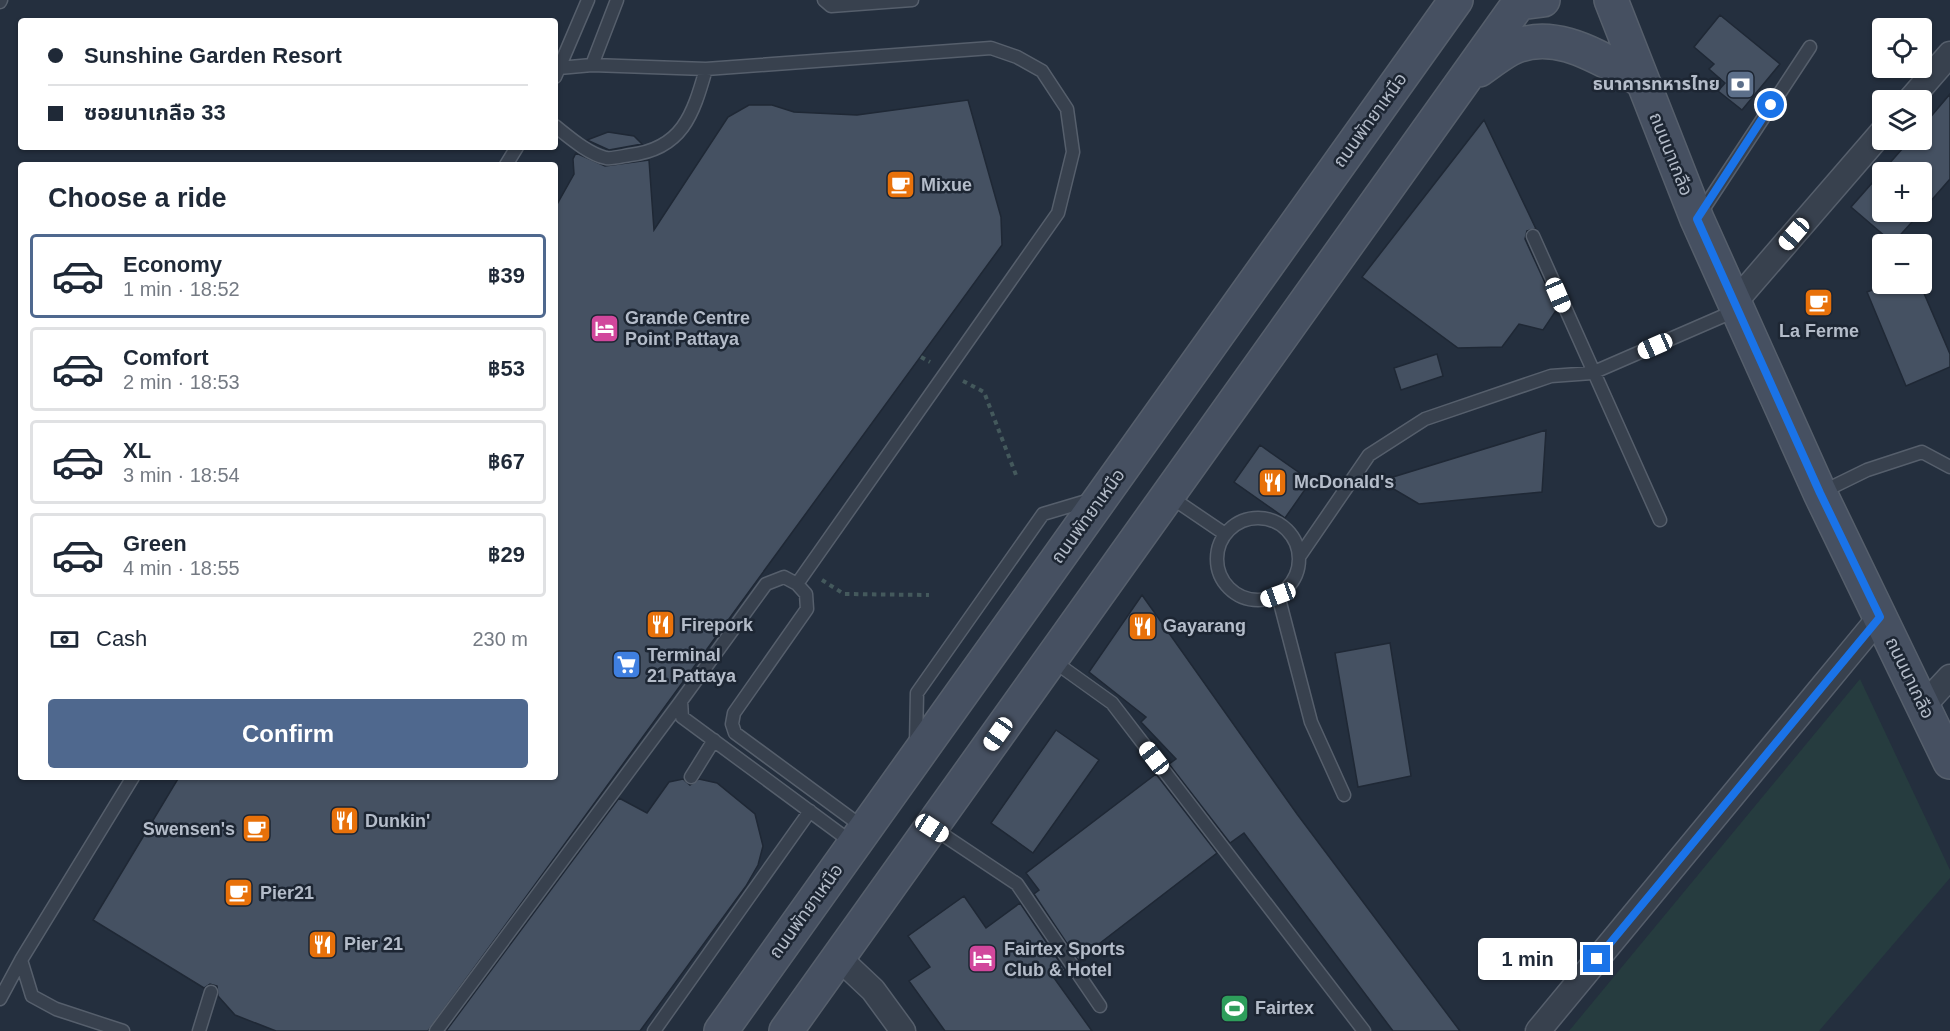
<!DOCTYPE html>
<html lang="en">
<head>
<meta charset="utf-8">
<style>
	:root { --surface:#fff; --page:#f2f2f3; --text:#1f2937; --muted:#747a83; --line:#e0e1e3; --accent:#4f688e }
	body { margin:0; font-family:Helvetica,"Noto Sans Thai",sans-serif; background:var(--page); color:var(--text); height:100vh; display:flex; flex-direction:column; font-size:22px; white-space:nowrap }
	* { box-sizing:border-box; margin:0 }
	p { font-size:20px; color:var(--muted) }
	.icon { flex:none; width:33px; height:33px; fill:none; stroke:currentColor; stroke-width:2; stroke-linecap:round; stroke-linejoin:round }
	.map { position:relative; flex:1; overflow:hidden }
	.details { position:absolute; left:18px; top:162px; width:540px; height:618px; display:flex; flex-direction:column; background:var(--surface); border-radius:6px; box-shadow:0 2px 4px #0004 }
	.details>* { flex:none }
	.guide { position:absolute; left:18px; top:18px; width:540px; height:132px; border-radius:6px; box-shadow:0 2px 4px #0004; display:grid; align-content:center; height:132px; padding:0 30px; background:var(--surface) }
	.tools { position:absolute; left:1872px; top:18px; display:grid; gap:12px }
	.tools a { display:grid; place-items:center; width:60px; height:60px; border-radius:6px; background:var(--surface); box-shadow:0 2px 4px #0004; font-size:30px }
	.end { position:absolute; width:27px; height:27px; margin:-14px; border:8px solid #1a73e8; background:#fff; box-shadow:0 0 0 3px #fff }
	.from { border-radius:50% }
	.bubble { position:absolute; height:42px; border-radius:6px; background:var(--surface); box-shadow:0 2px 4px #0004; font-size:20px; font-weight:700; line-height:42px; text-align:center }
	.car { position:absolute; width:18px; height:36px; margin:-18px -9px; border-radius:8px; box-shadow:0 0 4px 2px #0007; background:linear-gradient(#fff 24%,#345 0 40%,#fff 0 76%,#345 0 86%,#fff 0) }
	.guide b { display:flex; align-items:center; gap:21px; height:57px; font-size:22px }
	.guide b+b { border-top:2px solid var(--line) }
	.guide i { width:15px; height:15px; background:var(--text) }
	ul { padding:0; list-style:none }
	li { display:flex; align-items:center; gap:18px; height:84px; margin:0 12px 9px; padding:0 18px; border:3px solid var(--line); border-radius:6px }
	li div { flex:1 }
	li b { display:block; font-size:22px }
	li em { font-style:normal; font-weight:700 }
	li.selected { border-color:var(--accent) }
	li>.icon { width:54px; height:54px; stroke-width:1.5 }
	h2 { padding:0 30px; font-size:27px; line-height:72px }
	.pay { display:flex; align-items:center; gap:15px; height:66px; padding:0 30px; font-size:22px }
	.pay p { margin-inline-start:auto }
	.action { display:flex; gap:12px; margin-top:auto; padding:12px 30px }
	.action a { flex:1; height:69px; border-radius:6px; background:var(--accent); color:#fff; font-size:24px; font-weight:700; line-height:69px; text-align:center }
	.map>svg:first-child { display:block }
	.grass { fill:#263c3f }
	.building { fill:#455162; stroke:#1f2835; stroke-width:1.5 }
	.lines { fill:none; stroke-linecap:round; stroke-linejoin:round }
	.lane-casing { stroke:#565f6c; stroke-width:15 }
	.street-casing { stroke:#565f6c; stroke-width:27 }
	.secondary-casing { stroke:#565f6c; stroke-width:36 }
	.path { stroke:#44595c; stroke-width:4; stroke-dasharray:4.5 4.5; stroke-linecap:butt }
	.lane { stroke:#38414e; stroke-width:12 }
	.street { stroke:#38414e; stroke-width:24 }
	.secondary { stroke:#465061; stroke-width:33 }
	.route { stroke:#1a73e8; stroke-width:8 }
	.labels { text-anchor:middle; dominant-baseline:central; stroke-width:5; stroke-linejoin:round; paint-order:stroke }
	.poi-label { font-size:18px; font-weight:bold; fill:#b4bcc9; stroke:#1d2633; text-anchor:start }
	.street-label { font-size:18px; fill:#b4bcc9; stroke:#1d2633 }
</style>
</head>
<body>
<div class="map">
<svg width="1950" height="1031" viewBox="0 0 1950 1031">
	<rect width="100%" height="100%" fill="#242f3e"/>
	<path class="grass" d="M 1860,679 L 1950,870 L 1950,878 L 1819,1031 L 1569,1031 Z"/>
	<path class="building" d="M 1720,15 L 1780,64 L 1742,110 L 1718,91 L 1725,83 L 1709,69 L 1714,64 L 1694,47 Z
		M 1950,94 L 1950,179 L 1922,211 L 1922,172 L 1882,172 L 1882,212 L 1921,212 L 1893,243 L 1851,207 L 1910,140 L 1922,140 L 1922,127 Z
		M 968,100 L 1001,217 L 1002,245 L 428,1031 L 276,1031 L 235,1015 L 218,996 L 217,986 L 210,984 L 204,988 L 93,920 L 179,777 L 555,777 L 555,208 L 574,174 L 573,159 L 576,153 L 605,166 L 649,160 L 654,230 L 728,117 L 749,105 L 772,105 L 794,112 L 857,115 Z
		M 1484,120 L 1536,229 L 1527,231 L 1525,239 L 1557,309 L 1543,330 L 1519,324 L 1502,347 L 1458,348 L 1362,277 Z
		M 608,132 L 634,136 L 642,144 L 609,150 L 587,140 Z
		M 1887,284 L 1920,284 L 1950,354 L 1950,367 L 1906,386 L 1867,292 Z
		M 1437,354 L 1443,376 L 1401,390 L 1394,368 Z
		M 1546,430 L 1542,492 L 1419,504 L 1380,481 Z
		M 1260,445 L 1311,481 L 1285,518 L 1234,482 Z
		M 1142,595 L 1297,814 L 1460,1031 L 1393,1031 L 1244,833 L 1230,843 L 1169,764 L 1176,759 L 1141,722 L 1146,717 L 1089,672 Z
		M 1390,643 L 1411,776 L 1358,787 L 1335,653 Z
		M 1056,730 L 1099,760 L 1033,853 L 991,823 Z
		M 1156,774 L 1217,853 L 1078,960 L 1034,894 L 1039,890 L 1026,873 Z
		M 683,779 L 690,785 L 699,779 L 717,783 L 755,814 L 763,846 L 758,865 L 746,886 L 640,1031 L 446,1031 L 619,798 L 647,813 L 669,782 Z
		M 964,896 L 986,928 L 1020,903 L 1065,970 L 1054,978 L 1092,1031 L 945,1031 L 909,981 L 930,967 L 908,936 Z"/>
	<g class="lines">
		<defs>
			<path id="lane" d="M 824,0 L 831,6 L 912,0
				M 0,2 L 1,0
				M 592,65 L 617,0
				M 559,68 L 588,0
				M 555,77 L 559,68 L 592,65 L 706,69 L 991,48 L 1017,57 L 1042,71 L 1067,109 L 1073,152 L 1058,213 L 797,584
				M 555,126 C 569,137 588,154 606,158 C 613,159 623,156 630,155 C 682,149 693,115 706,69
				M 506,165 L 517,147
				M 1700,214 L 1810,47
				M 1533,236 L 1660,520
				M 1822,492 L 1867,470 L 1922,452 L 1950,467
				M 1169,496 L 1225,534
				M1217 559a41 41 0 1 1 82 0a41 41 0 1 1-82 0Z
				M 1299,557 L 1369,455 L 1425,419 L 1551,376 L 1592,373 L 1737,310
				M 1278,595 L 1311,722 L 1344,795
				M 1052,660 L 1112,703 L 1364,1031
				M 916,744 L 917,693 L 1043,514 L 1090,500
				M 691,777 L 714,740
				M 933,828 L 1017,884 L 1100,1006
				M 854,844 L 682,717 L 681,701 L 766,584 L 784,577 L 797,584 L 806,594 L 807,609 L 734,713 L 732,724 L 735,733 L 864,828
				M 0,999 L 21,960
				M 123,1031 L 56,1009 L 32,996 L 21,960 L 133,777
				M 199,1031 L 211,992
				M 436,1031 L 681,701
				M 654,1031 L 810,811"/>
			<path id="street" d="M 1910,100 L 1950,54
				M 1735,302 L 1882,132
				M 1924,705 L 1950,677
				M 839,958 L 873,990 L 903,1031
				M 1538,1031 L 1880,617"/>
			<path id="secondary" d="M 1611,0 L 1697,219 L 1820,493 L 1950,762
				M 1479,70 C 1489,63 1499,55 1510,49 C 1555,26 1602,60 1641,80
				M 721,1031 L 1456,0
				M 786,1031 L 1519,3 L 1543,0"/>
		</defs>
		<use href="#lane" class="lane-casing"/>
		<use href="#street" class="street-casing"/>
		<use href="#secondary" class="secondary-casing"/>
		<path class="path" d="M 921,357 L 930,362
			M 963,381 L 984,392 L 1016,475
			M 822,580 L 844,594 L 929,595"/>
		<use href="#lane" class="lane"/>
		<use href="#street" class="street"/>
		<use href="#secondary" class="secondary"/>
	</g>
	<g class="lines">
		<path class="route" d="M 1597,959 L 1880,617 L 1820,493 L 1697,219 L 1771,105"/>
	</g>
	<defs>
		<symbol id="bank-square" viewBox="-11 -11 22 22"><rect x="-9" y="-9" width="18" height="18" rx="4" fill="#5c6f8a" stroke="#1d2633"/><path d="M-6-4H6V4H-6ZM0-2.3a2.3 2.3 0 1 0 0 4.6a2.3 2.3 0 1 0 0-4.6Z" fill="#fff"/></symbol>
		<symbol id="cafe-square" viewBox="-11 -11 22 22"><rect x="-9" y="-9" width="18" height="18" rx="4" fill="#e8710a" stroke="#1d2633"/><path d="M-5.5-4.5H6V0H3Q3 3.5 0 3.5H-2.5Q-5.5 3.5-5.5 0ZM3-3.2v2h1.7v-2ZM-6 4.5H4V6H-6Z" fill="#fff"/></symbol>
		<symbol id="hotel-square" viewBox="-11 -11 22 22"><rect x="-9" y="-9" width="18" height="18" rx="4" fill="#d1479c" stroke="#1d2633"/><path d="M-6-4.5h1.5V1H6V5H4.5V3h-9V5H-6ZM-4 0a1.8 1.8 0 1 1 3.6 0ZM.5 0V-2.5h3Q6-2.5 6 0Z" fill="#fff"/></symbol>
		<symbol id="restaurant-square" viewBox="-11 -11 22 22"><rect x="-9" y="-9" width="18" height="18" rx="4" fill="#e8710a" stroke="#1d2633"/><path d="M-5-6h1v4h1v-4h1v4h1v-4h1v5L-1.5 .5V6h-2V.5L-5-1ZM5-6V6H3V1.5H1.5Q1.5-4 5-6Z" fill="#fff"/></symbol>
		<symbol id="supermarket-square" viewBox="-11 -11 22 22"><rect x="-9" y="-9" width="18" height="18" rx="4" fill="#3f7fe0" stroke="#1d2633"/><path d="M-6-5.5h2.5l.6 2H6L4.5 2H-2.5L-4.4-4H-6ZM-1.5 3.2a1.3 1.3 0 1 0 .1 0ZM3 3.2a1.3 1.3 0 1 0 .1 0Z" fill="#fff"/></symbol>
		<symbol id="stadium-square" viewBox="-11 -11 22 22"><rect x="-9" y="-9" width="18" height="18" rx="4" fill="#2e9e5b" stroke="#1d2633"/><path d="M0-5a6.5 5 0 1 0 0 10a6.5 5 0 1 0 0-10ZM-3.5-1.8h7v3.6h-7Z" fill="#fff"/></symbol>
	</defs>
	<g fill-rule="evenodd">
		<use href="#bank-square" x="1724" y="68" width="33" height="33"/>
		<use href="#cafe-square" x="884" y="168" width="33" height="33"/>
		<use href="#cafe-square" x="1802" y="286" width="33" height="33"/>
		<use href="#hotel-square" x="588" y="312" width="33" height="33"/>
		<use href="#restaurant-square" x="1256" y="466" width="33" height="33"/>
		<use href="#restaurant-square" x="644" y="608" width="33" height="33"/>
		<use href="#restaurant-square" x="1126" y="610" width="33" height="33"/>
		<use href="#supermarket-square" x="610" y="648" width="33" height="33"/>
		<use href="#restaurant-square" x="328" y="804" width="33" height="33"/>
		<use href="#cafe-square" x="240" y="812" width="33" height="33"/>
		<use href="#cafe-square" x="222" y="876" width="33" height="33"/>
		<use href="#restaurant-square" x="306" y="928" width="33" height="33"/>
		<use href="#hotel-square" x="966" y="942" width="33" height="33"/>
		<use href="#stadium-square" x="1218" y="992" width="33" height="33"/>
	</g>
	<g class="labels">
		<g class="poi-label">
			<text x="1720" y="84" text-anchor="end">ธนาคารทหารไทย</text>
			<text x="921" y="185">Mixue</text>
			<text x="625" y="318">Grande Centre<tspan x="625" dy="21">Point Pattaya</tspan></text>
			<text x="1819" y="331" text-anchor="middle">La Ferme</text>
			<text x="1294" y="482">McDonald's</text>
			<text x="681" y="625">Firepork</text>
			<text x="1163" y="626">Gayarang</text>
			<text x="647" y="655">Terminal<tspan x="647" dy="21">21 Pattaya</tspan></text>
			<text x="365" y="821">Dunkin'</text>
			<text x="235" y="829" text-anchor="end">Swensen's</text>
			<text x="260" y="893">Pier21</text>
			<text x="344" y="944">Pier 21</text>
			<text x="1004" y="949">Fairtex Sports<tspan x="1004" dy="21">Club &amp; Hotel</tspan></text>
			<text x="1255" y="1008">Fairtex</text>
		</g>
		<g class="street-label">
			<text transform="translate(1370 120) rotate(-54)">ถนนพัทยาเหนือ</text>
			<text transform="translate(1671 154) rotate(68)">ถนนนาเกลือ</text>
			<text transform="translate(1088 516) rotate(-54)">ถนนพัทยาเหนือ</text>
			<text transform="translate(1910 678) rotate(64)">ถนนนาเกลือ</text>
			<text transform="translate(806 911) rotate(-54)">ถนนพัทยาเหนือ</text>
		</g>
	</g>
</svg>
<div class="tools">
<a><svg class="icon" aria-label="locate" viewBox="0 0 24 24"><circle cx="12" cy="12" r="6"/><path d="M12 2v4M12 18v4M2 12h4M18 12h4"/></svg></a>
<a><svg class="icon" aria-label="layers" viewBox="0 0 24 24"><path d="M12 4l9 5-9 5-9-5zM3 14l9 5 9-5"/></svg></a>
<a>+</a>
<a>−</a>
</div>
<i class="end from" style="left:1771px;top:105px"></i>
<i class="end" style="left:1597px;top:959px"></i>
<div class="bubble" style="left:1478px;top:938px;width:99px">1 min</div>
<i class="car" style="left:1794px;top:234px;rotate:221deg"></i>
<i class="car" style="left:1558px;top:295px;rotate:157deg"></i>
<i class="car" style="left:1655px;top:346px;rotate:246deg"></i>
<i class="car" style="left:1278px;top:595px;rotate:250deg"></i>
<i class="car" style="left:998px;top:734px;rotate:215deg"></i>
<i class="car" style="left:1154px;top:758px;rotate:322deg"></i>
<i class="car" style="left:932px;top:828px;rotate:123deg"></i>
<div class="guide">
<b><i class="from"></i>Sunshine Garden Resort</b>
<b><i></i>ซอยนาเกลือ 33</b>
</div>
<section class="details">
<h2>Choose a ride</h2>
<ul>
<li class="selected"><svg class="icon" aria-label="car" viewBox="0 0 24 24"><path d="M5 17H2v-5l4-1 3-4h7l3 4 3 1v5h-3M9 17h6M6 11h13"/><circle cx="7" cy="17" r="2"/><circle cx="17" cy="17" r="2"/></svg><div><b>Economy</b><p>1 min · 18:52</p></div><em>฿39</em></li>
<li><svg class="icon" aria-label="car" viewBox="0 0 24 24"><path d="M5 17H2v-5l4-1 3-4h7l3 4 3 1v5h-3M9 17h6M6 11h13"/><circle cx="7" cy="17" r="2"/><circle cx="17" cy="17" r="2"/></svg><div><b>Comfort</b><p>2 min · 18:53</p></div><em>฿53</em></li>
<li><svg class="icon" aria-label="car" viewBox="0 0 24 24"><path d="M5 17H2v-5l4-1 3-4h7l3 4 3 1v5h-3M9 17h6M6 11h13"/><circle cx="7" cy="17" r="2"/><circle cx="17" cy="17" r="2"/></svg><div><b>XL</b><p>3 min · 18:54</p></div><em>฿67</em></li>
<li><svg class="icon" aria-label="car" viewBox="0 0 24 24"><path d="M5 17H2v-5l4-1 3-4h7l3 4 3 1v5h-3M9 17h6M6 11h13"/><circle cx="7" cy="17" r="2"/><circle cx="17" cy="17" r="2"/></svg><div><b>Green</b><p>4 min · 18:55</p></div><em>฿29</em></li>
</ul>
<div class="pay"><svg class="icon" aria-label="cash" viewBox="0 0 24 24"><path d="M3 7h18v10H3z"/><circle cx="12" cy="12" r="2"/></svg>Cash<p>230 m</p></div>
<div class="action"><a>Confirm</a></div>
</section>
</div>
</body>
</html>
